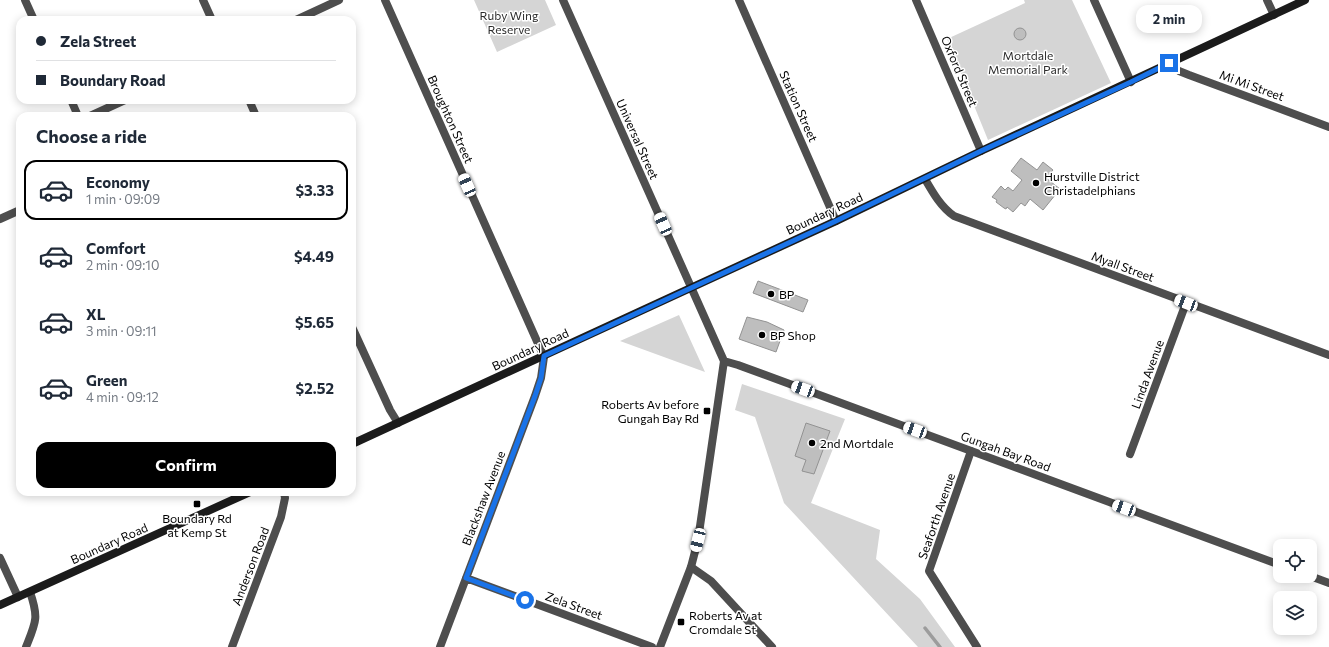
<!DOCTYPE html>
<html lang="en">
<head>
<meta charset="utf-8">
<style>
	:root { --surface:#fff; --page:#f6f6f7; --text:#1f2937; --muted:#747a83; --line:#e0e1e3; --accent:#000 }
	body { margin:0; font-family:Commissioner,sans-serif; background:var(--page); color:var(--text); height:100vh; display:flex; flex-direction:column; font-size:15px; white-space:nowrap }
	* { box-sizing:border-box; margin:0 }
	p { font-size:13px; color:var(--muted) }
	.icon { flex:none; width:22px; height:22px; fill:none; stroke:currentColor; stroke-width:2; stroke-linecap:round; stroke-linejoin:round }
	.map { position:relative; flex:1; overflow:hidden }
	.drawer { position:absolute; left:16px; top:112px; width:340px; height:384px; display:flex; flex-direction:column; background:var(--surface); border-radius:12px; box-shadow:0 2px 10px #0003 }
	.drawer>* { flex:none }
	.banner { position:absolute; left:16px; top:16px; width:340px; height:88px; border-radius:12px; box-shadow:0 2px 10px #0003; display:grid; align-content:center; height:88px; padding:0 20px; background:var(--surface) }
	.buttons { position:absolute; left:1273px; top:539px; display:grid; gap:8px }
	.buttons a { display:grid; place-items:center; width:44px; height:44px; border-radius:8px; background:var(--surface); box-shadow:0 2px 10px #0003; font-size:20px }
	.end { position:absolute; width:18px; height:18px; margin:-9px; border:5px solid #1a73e8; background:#fff; box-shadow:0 0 0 2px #fff }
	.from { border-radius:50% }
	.bubble { position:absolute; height:28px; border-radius:12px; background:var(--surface); box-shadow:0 2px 10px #0003; font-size:13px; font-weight:700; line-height:28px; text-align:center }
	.car { position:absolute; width:12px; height:24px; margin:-12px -6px; border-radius:5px; box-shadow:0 0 3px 1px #0007; background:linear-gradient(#fff 24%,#345 0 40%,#fff 0 76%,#345 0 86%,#fff 0) }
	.banner b { display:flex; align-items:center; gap:14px; height:38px; font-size:15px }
	.banner b+b { border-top:1px solid var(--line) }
	.banner i { width:10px; height:10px; background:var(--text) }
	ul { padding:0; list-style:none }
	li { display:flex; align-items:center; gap:12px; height:60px; margin:0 8px 6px; padding:0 12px; border:2px solid transparent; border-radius:12px }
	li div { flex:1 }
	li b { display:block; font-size:15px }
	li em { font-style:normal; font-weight:700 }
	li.selected { border-color:var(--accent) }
	li>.icon { width:36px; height:36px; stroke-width:1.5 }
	h2 { padding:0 20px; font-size:18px; line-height:48px }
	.action { display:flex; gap:8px; margin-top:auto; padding:8px 20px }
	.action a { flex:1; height:46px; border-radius:12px; background:var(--accent); color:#fff; font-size:16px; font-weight:700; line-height:46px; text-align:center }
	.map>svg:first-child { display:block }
	.green { fill:#d5d5d5 }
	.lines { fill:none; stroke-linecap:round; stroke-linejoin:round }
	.stream { stroke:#9c9c9c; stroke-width:3.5 }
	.building { fill:#bebebe; stroke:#929292 }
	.minor { stroke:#4e4e4e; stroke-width:8 }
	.tertiary { stroke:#4e4e4e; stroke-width:8 }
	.secondary { stroke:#1b1b1b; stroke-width:8 }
	.route { stroke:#1a73e8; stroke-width:5 }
	.poi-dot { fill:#000; stroke:#fff; stroke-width:1.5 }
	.labels { text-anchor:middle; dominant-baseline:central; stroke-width:3; stroke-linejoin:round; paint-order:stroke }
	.park-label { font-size:12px; fill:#2c2c2c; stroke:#fff }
	.street-label { font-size:12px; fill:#000; stroke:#fff }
	.poi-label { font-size:12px; fill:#000; stroke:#fff; text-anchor:start }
</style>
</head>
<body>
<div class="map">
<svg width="1329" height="647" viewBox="0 0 1329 647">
	<rect width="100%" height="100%" fill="#fff"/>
	<path class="green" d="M 474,0 L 545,0 L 556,25 L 497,52 Z
		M 1024,0 L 1072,0 L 1111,83 L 988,140 L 947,39 L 1025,3 Z
		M 679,315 L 705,372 L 620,341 Z
		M 742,384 L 845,419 L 811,503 L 880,530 L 876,559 L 920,599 L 955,647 L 918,647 L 784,503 L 755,417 L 735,410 Z"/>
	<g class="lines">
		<path class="stream" d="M 925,628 L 940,647"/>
	</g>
	<path class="building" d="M1014 34a6 6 0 1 1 12 0a6 6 0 1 1-12 0Z
		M 1021,158 L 1037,170 L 1043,162 L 1053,170 L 1046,178 L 1060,189 L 1043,210 L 1030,199 L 1025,206 L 1021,203 L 1013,212 L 1007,207 L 1006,209 L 1004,208 L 996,202 L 997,200 L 992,197 L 1001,186 L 1005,190 L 1008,187 L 1013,191 L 1022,180 L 1011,171 Z
		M 758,281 L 808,300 L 803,312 L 753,293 Z
		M 747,317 L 767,322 L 784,330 L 776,352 L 739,339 Z
		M 806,423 L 830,431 L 814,474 L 802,471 L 806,460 L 795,456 Z"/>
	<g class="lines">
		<path class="minor" d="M 25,0 L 34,20
			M 203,0 L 212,20
			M 385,0 L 544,357 L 541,378 L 535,396 L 440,647
			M 739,0 L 836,221
			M 916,0 L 981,151
			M 1094,0 L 1131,82
			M 1267,0 L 1274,15
			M 296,20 L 339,0
			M 1169,63 L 1179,71 L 1189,75 L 1329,127
			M 71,100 L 78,116
			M 249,100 L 256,116
			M 90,116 L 125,100
			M 925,179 C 933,193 941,207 954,216 L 1329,355
			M 0,219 L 20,210
			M 352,327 L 390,410 L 398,423
			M 971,451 L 929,571 L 977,647
			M 1130,454 L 1186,303
			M 0,558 L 18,597
			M 691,567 L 711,581 L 772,647
			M 466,578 L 652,647
			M 26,647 C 36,622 39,618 30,592
			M 232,647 L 281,517 L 285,498 L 284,492"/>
		<path class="tertiary" d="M 563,0 L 724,361 L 698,540 L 691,567 L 660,647
			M 724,361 L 738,365 L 1280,565
			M 1310,576 L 1329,583"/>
		<path class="secondary" d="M 352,444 L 836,221 L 981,151 L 1305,0
			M 0,605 L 250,492"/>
	</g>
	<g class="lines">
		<path class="route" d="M 525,600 L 466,578 L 535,396 L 541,378 L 544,356 L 836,221 L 981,151 L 1131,82 L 1169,63"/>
	</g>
	<g class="poi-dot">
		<circle cx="1036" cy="183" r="4"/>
		<circle cx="771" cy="294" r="4"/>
		<circle cx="762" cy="335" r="4"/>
		<rect x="703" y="407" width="8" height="8" rx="2"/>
		<circle cx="812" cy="443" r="4"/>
		<rect x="193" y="500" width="8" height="8" rx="2"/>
		<rect x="677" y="618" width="8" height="8" rx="2"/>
	</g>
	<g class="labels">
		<g class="park-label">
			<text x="509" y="15">Ruby Wing<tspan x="509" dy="14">Reserve</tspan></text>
			<text x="1028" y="55">Mortdale<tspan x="1028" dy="14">Memorial Park</tspan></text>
		</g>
		<g class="street-label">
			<text transform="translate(960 71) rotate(67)">Oxford Street</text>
			<text transform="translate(1252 85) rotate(20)">Mi Mi Street</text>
			<text transform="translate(799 106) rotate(66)">Station Street</text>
			<text transform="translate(451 119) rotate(66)">Broughton Street</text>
			<text transform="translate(638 139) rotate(66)">Universal Street</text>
			<text transform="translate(824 213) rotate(-25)">Boundary Road</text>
			<text transform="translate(1123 266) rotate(20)">Myall Street</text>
			<text transform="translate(530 349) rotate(-25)">Boundary Road</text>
			<text transform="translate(1147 374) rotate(-70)">Linda Avenue</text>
			<text transform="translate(1006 451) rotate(20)">Gungah Bay Road</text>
			<text transform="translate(483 498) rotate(-69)">Blackshaw Avenue</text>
			<text transform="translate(936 516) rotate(-71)">Seaforth Avenue</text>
			<text transform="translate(109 543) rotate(-24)">Boundary Road</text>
			<text transform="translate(250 566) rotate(-69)">Anderson Road</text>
			<text transform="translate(574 605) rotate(20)">Zela Street</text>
		</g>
		<g class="poi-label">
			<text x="1044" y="176">Hurstville District<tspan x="1044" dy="14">Christadelphians</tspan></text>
			<text x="779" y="294">BP</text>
			<text x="770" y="335">BP Shop</text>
			<text x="699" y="404" text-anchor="end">Roberts Av before<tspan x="699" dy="14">Gungah Bay Rd</tspan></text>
			<text x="820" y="443">2nd Mortdale</text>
			<text x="197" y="518" text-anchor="middle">Boundary Rd<tspan x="197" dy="14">at Kemp St</tspan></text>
			<text x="689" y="615">Roberts Av at<tspan x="689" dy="14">Cromdale St</tspan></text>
		</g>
	</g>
</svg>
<div class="buttons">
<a><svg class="icon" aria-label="locate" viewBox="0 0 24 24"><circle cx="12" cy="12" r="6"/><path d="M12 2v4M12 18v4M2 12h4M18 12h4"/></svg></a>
<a><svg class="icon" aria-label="layers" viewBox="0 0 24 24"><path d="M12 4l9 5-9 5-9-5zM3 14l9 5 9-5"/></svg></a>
</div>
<i class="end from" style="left:525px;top:600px"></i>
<i class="end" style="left:1169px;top:63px"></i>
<div class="bubble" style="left:1136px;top:5px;width:66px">2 min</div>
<i class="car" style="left:467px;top:185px;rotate:336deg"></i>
<i class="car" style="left:663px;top:224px;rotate:336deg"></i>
<i class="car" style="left:1186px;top:303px;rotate:291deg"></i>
<i class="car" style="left:803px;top:389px;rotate:290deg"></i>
<i class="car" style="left:915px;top:430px;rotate:290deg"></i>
<i class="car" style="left:1124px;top:508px;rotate:290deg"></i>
<i class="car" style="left:698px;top:540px;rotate:194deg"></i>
<div class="banner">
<b><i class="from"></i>Zela Street</b>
<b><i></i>Boundary Road</b>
</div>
<section class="drawer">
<h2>Choose a ride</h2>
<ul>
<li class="selected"><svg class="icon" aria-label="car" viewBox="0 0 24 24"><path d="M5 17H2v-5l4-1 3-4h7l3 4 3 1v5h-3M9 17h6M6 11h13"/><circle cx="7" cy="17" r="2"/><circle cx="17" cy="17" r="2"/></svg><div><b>Economy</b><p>1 min · 09:09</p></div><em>$3.33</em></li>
<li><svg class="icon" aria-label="car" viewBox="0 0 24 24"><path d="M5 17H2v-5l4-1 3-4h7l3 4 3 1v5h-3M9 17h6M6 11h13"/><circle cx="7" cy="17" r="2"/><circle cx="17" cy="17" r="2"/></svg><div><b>Comfort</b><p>2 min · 09:10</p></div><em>$4.49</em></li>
<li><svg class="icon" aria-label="car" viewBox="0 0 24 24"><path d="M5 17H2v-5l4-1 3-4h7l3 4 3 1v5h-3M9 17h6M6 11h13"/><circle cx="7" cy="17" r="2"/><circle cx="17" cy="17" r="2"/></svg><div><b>XL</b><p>3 min · 09:11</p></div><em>$5.65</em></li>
<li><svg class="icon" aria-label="car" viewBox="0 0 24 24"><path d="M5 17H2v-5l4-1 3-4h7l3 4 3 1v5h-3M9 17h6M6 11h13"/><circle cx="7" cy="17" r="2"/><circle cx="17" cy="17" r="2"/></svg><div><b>Green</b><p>4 min · 09:12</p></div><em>$2.52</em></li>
</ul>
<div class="action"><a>Confirm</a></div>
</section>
</div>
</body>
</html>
